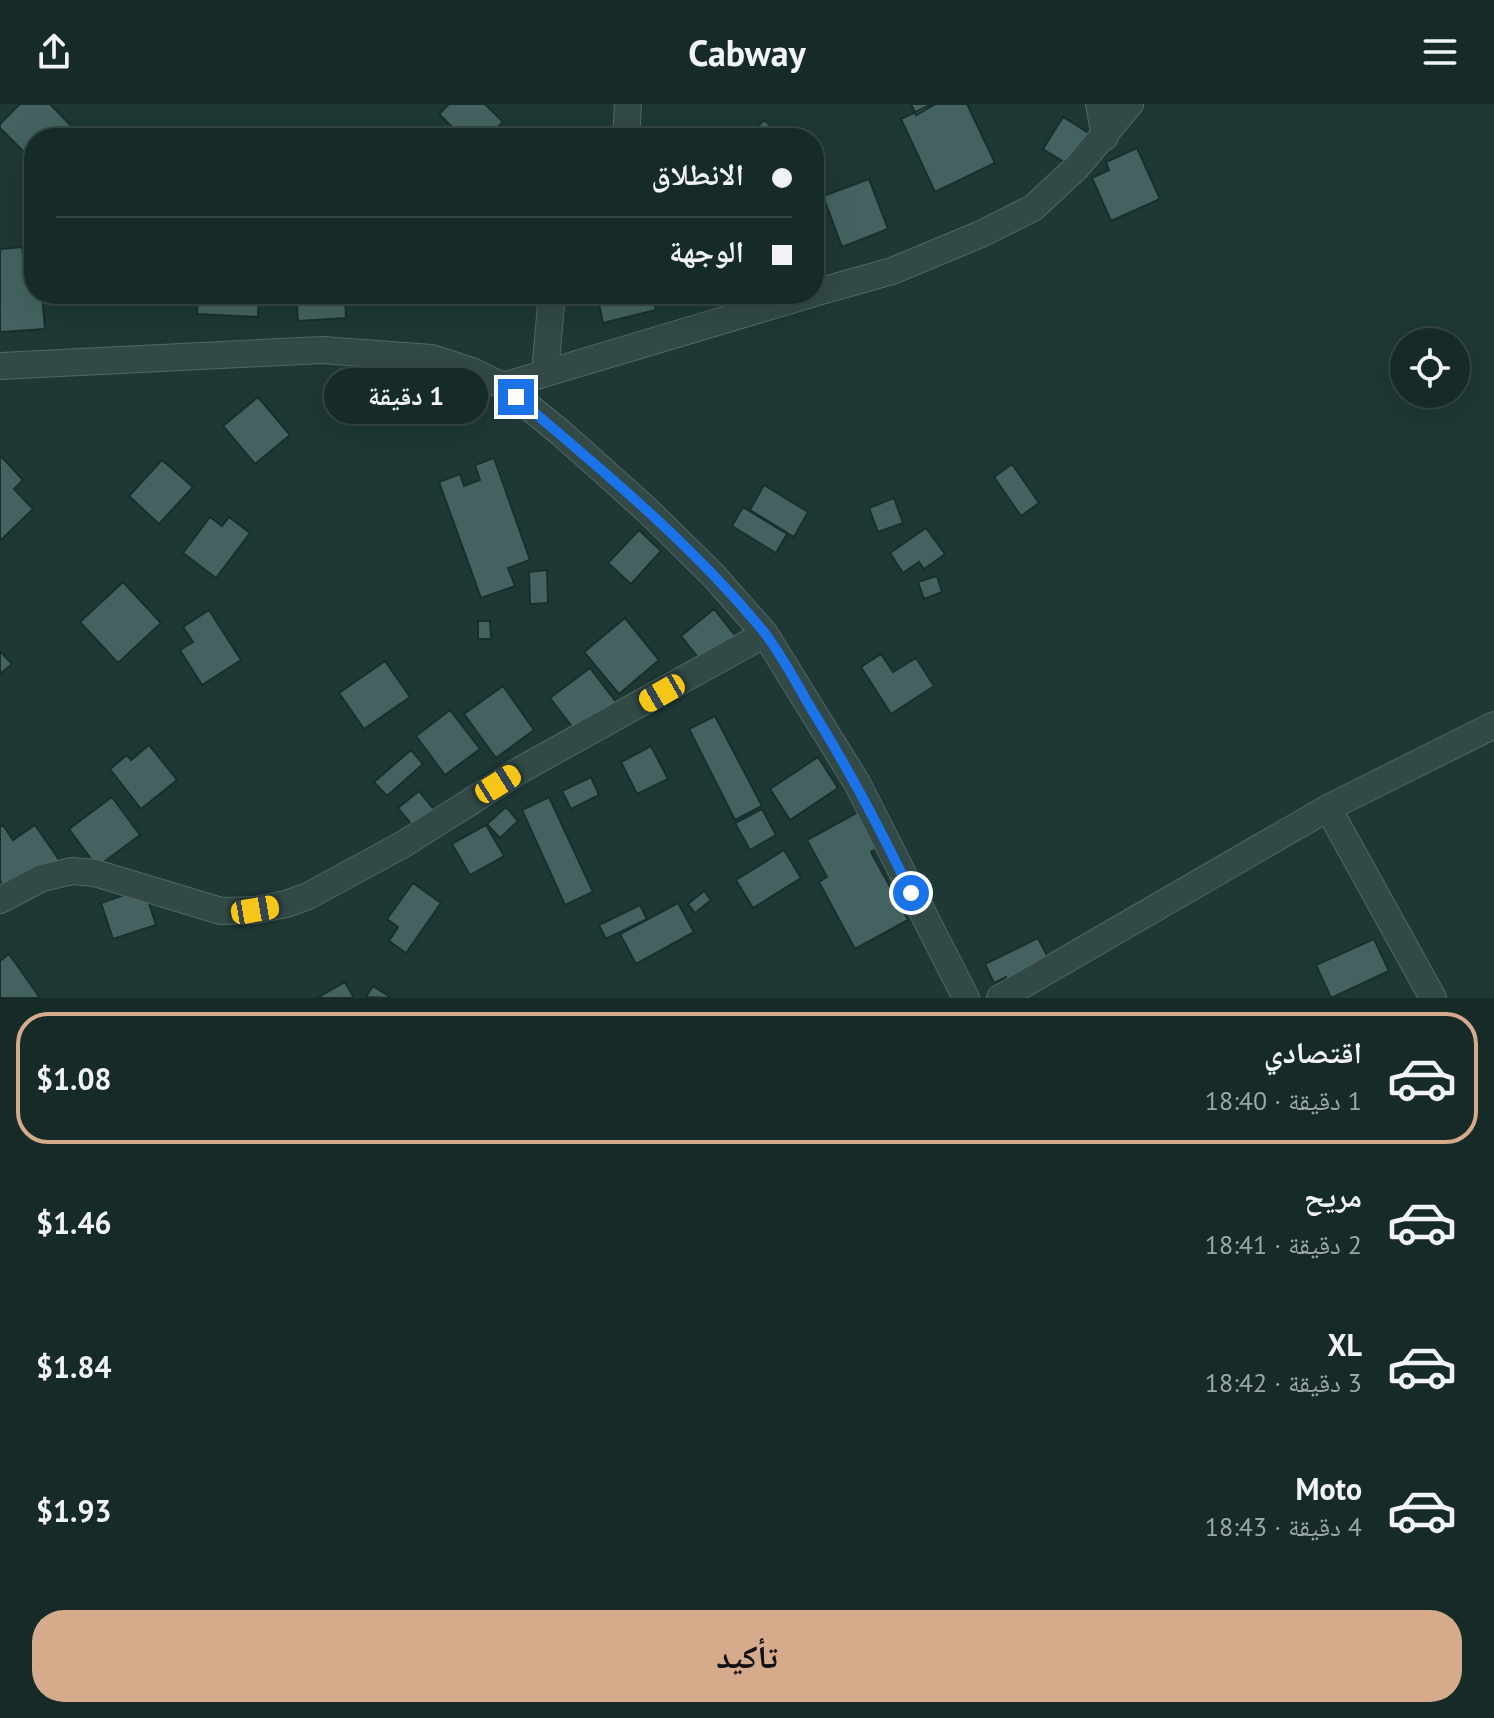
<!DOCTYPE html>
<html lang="ar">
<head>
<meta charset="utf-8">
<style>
	:root { --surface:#162a28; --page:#233634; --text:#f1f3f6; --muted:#9ea7a8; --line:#354645; --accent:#d6ab8b }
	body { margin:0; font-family:"PT Sans","Noto Naskh Arabic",sans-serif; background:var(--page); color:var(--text); direction:rtl; height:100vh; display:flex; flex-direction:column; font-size:30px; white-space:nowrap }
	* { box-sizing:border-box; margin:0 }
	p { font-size:26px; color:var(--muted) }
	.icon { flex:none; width:44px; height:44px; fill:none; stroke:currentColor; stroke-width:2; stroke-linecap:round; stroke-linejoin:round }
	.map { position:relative; height:894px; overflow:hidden; direction:ltr }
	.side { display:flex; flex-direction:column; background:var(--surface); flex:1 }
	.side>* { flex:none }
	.guide { position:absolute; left:24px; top:24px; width:800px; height:176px; border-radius:32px; box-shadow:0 8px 32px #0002,0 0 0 2px var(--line); direction:rtl; display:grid; align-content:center; height:176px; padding:0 32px; background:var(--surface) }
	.fabs { position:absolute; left:1390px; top:224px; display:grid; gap:16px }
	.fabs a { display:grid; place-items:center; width:80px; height:80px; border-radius:50%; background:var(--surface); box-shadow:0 8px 32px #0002,0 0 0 2px var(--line); font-size:40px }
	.end { position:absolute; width:36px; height:36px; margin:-18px; border:10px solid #1a73e8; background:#fff; box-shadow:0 0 0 4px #fff }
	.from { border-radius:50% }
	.bubble { position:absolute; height:56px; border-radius:28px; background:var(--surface); box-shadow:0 8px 32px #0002,0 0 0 2px var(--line); font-size:26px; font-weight:700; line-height:56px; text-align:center; direction:rtl }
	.car { position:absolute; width:24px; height:48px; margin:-24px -12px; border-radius:10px; box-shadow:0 0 6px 2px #0007; background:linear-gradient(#f5c518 24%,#345 0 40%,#f5c518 0 76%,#345 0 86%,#f5c518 0) }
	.guide b { display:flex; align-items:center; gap:28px; height:76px; font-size:30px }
	.guide b+b { border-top:2px solid var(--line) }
	.guide i { width:20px; height:20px; background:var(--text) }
	ul { padding:14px 0 0; list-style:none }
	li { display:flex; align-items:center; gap:24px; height:132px; margin:0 16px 12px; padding:0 16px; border:4px solid transparent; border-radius:32px }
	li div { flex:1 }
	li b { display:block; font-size:30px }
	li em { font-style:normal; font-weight:700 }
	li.on { border-color:var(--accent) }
	li>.icon { width:72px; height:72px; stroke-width:1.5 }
	.action { display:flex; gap:16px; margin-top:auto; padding:16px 32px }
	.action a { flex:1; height:92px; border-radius:32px; background:var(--accent); color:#111; font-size:32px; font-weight:700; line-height:92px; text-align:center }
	header { display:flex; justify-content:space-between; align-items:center; height:104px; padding:0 32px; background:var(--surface); font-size:36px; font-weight:700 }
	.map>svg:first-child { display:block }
	.building { fill:#446360; stroke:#1a2f2d; stroke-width:2 }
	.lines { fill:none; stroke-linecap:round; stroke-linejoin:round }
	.minor-casing { stroke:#506765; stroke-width:28 }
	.minor { stroke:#324947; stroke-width:26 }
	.route { stroke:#1a73e8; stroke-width:10 }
</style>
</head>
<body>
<header><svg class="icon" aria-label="menu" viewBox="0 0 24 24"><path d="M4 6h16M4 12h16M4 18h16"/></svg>Cabway<svg class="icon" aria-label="share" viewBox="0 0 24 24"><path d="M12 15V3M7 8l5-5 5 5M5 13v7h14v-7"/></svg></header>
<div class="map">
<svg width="1494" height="894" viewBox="0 0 1494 894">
	<rect width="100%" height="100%" fill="#1e3836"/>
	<path class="building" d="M 20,0 L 50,0 L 83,34 L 34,34 L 34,58 L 0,24 L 0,20 Z
		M 449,0 L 485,0 L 503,18 L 487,34 L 463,34 L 439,10 Z
		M 911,0 L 933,0 L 934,1 L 916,11 Z
		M 932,0 L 967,0 L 995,59 L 935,88 L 901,15 Z
		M 1063,13 L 1103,38 L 1083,70 L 1043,45 Z
		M 764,16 L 783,34 L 747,34 Z
		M 1137,44 L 1160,95 L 1111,117 L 1092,74 L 1109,66 L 1106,58 Z
		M 869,75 L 888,125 L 842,143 L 823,92 Z
		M 22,143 L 24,160 L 34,159 L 34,190 L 42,190 L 45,225 L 0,228 L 0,145 Z
		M 198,190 L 259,190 L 258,213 L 197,210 Z
		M 296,190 L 345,190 L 346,214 L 298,217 Z
		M 597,190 L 653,190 L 656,206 L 603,219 Z
		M 258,293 L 290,331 L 255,360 L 223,322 Z
		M 0,351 L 23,376 L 14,385 L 33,405 L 0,437 Z
		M 494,354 L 530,456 L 508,464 L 515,482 L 481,494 L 439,378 L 460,370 L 464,382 L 480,376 L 475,361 Z
		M 162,356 L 193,383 L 159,420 L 129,392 Z
		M 1012,360 L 1039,399 L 1021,412 L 994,373 Z
		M 764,381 L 808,408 L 794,433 L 750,406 Z
		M 894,394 L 903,419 L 878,428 L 869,404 Z
		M 743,403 L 787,430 L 776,449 L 732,422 Z
		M 210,413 L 222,422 L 229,413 L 250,429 L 216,474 L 183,449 Z
		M 926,424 L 945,450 L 924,465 L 919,458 L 903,469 L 890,449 Z
		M 639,426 L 661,447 L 631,480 L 608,459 Z
		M 547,466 L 548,499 L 530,500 L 529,468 Z
		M 937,472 L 942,488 L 924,495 L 918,478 Z
		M 123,478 L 161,519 L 118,559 L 80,518 Z
		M 714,505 L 741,539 L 708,566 L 681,532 Z
		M 209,506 L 241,556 L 202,581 L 180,546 L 193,538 L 183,523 Z
		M 625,514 L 659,556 L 619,590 L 584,548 Z
		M 478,517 L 490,517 L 491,535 L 478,535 Z
		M 0,547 L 12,560 L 0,570 Z
		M 881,550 L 893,568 L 916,554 L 934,582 L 891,610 L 861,563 Z
		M 385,557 L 410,593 L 364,625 L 339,589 Z
		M 590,564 L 616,598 L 577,629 L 550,594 Z
		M 503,582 L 534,626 L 496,654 L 464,610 Z
		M 450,606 L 480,645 L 445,671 L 416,632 Z
		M 715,612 L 762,702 L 735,716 L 689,625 Z
		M 149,641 L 177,676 L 141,705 L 110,665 L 127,651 L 131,656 Z
		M 651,642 L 668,675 L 637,690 L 621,658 Z
		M 411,646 L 423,660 L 387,692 L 374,678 Z
		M 818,653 L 838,684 L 790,716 L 770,685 Z
		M 591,673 L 599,691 L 571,705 L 562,687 Z
		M 419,687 L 441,714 L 420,731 L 398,704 Z
		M 112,693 L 140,731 L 97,763 L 69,725 Z
		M 549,693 L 593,788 L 565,801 L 522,706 Z
		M 506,703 L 518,717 L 500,734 L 487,720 Z
		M 762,705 L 776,731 L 750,746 L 735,719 Z
		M 858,708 L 878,744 L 871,748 L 908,816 L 855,845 L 819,778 L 827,773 L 807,736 Z
		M 3,721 L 13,736 L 35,721 L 64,763 L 15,798 L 0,777 L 0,723 Z
		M 486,721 L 504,752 L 470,771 L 452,740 Z
		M 784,746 L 801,774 L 753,804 L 736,776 Z
		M 413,779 L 441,799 L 406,849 L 389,837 L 398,823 L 387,815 Z
		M 144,784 L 156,821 L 113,835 L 101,799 Z
		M 704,787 L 711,796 L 695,809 L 688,800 Z
		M 678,799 L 694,828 L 636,860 L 620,830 Z
		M 640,801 L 647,815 L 606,835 L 599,821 Z
		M 1038,834 L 1055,867 L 1013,888 L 1006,873 L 994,879 L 985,860 Z
		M 1374,835 L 1389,867 L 1331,894 L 1316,861 Z
		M 9,850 L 40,894 L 0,894 L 0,857 Z
		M 345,878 L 354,894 L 317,894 Z
		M 373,882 L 390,893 L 390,894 L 366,893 Z"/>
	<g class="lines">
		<defs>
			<path id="minor" d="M 1099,0 L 1105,33
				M 626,34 L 628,0
				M 814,189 L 892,167 L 981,130 L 1033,104 L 1077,63 L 1130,0
				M 0,262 L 322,246 L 432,254 L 472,267 L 503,282 L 561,329 L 647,406 L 713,471 L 765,530 L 857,679 L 966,894
				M 545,268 L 552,190
				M 503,282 L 811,190
				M 1328,704 L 1433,894
				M 0,796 L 42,774 L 72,767 L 95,769 L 221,807 L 255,806 L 286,800 L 308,792 L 402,741 L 522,665 L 765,530
				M 1000,894 L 1328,704 L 1494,621"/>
		</defs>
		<use href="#minor" class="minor-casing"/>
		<use href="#minor" class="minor"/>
	</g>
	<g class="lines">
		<path class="route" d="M 516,293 C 603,367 691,439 764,528 C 781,550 795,576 809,601 C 847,662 880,724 911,789"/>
	</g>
</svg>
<div class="fabs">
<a><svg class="icon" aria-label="locate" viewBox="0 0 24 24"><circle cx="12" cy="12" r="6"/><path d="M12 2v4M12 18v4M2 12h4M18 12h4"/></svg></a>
</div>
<i class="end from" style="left:911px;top:789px"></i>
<i class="end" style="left:516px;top:293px"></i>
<div class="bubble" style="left:324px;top:264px;width:164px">1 دقيقة</div>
<i class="car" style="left:662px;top:589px;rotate:240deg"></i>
<i class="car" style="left:498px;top:680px;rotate:58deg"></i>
<i class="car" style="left:255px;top:806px;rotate:80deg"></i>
<div class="guide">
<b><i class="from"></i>الانطلاق</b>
<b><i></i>الوجهة</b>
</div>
</div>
<section class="side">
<ul>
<li class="on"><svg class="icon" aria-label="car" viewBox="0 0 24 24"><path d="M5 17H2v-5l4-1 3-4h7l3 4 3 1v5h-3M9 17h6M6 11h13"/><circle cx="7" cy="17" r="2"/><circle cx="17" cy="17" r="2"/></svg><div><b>اقتصادي</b><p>1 دقيقة · 18:40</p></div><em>$1.08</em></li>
<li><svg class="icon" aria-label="car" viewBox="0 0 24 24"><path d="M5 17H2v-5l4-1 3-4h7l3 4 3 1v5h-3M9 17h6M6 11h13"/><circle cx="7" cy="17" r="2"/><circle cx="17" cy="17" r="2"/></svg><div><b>مريح</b><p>2 دقيقة · 18:41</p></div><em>$1.46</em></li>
<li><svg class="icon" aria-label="car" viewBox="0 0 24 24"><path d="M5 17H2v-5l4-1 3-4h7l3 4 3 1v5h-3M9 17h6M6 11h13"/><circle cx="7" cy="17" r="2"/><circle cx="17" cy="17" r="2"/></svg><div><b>XL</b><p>3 دقيقة · 18:42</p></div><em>$1.84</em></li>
<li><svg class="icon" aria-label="car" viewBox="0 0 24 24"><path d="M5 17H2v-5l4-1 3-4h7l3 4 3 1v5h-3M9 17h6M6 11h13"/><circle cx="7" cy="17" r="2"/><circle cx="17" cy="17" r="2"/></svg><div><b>Moto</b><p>4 دقيقة · 18:43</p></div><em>$1.93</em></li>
</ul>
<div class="action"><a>تأكيد</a></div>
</section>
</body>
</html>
